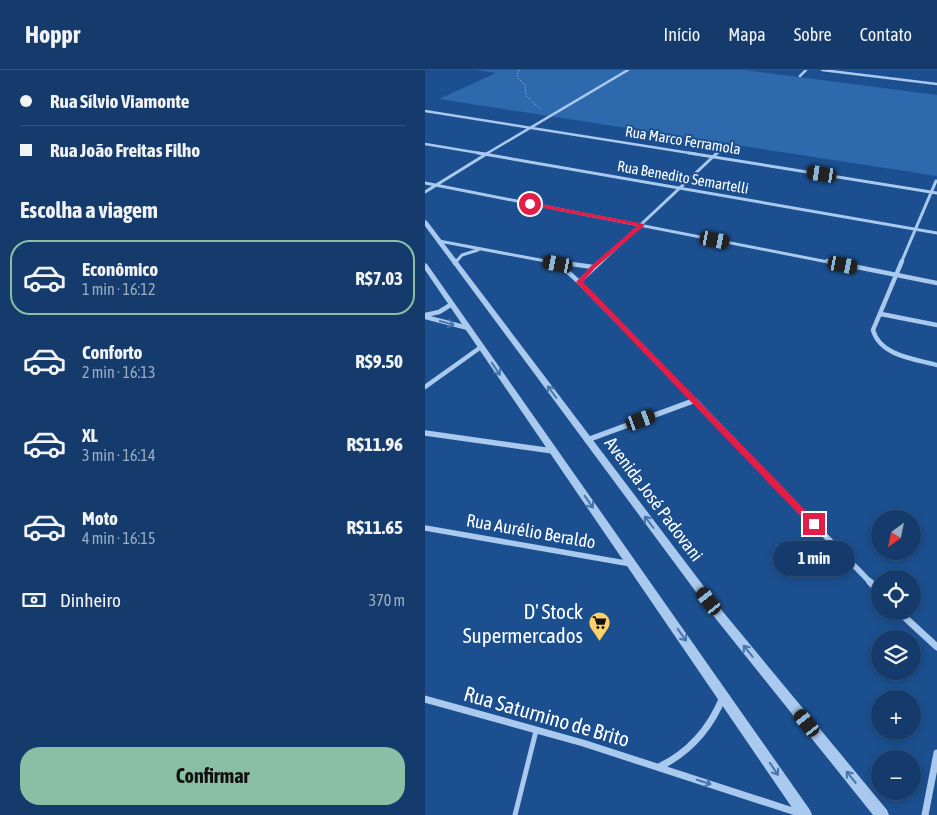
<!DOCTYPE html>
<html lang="pt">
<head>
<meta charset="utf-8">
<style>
	:root { --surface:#143b6b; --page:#214673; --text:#f1f3f6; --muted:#9dadc1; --line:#33557e; --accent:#8abfa5 }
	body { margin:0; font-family:"Asap Condensed",sans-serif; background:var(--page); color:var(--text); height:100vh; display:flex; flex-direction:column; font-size:19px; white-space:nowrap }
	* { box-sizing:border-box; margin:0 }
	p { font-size:16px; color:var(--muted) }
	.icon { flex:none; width:28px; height:28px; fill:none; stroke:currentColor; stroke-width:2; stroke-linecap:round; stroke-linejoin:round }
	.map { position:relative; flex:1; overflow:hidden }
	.drawer { display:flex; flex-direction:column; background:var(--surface); width:425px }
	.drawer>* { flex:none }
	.guide { display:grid; align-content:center; height:110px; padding:0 20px; background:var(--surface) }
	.needle { width:32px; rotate:213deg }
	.buttons { position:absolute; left:446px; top:440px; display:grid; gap:10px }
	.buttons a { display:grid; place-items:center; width:50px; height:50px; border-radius:50%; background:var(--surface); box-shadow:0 2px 8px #0003,0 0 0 1px var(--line); font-size:25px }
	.end { position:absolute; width:22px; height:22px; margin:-11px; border:6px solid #e11d48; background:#fff; box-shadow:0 0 0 2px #fff }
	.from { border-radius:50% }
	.bubble { position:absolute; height:35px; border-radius:18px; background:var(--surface); box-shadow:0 2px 8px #0003,0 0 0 1px var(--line); font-size:16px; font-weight:700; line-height:35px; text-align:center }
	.car { position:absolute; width:15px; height:30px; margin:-15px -8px; border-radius:6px; box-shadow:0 0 4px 1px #0007; background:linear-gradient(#222 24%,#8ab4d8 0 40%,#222 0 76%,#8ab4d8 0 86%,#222 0) }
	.guide b { display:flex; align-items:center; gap:18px; height:48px; font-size:19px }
	.guide b+b { border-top:1px solid var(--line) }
	.guide i { width:12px; height:12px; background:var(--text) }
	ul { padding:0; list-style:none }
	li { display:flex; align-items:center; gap:15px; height:75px; margin:0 10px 8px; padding:0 10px; border:2px solid transparent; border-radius:20px }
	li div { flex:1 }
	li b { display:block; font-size:19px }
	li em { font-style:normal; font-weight:700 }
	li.selected { border-color:var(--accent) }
	li>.icon { width:45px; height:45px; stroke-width:1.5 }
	h2 { padding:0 20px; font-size:22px; line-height:60px }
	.pay { display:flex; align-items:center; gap:12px; height:55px; padding:0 20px; font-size:19px }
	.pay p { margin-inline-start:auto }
	.action { display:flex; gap:10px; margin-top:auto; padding:10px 20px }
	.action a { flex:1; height:58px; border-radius:20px; background:var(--accent); color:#111; font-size:20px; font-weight:700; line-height:58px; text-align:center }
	header { display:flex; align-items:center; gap:30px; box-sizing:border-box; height:70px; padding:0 25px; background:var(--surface); border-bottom:1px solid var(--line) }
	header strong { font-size:24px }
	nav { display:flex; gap:28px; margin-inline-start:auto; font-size:18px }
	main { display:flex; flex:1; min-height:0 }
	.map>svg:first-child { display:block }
	.green { fill:#2e69ad }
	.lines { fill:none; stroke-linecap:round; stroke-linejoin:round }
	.path { stroke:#a9c9ee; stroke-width:1; stroke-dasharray:1 2; stroke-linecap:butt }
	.service { stroke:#a9c9ee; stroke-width:5 }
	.minor-far4 { stroke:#a9c9ee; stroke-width:2.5 }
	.minor-far3 { stroke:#a9c9ee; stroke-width:3 }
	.minor-far2 { stroke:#a9c9ee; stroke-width:4.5 }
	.minor-far1 { stroke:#a9c9ee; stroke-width:5.5 }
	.minor { stroke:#a9c9ee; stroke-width:7 }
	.tertiary { fill:#a9c9ee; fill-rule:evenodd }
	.oneway { stroke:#4674ac }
	.route { fill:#e11d48 }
	.labels { text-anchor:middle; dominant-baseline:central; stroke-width:4; stroke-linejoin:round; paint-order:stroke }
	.far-street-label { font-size:15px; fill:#fff; stroke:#1b4f8f }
	.street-label { font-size:18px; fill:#fff; stroke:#1b4f8f }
	.near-poi-label { font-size:21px; fill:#fff; stroke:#1b4f8f; text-anchor:end }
	.near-street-label { font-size:21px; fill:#fff; stroke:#1b4f8f }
</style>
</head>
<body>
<header>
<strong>Hoppr</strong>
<nav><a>Início</a><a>Mapa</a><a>Sobre</a><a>Contato</a></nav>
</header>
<main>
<section class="drawer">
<div class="guide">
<b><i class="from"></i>Rua Sílvio Viamonte</b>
<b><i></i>Rua João Freitas Filho</b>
</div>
<h2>Escolha a viagem</h2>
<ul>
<li class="selected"><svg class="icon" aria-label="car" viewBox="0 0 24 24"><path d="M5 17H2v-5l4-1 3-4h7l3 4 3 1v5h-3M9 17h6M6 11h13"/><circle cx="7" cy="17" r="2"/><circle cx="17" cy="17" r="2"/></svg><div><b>Econômico</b><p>1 min · 16:12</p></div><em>R$7.03</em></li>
<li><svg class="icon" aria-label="car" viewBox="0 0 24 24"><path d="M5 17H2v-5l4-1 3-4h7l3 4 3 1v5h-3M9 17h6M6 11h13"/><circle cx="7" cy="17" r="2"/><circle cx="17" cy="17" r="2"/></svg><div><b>Conforto</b><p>2 min · 16:13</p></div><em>R$9.50</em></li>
<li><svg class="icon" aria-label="car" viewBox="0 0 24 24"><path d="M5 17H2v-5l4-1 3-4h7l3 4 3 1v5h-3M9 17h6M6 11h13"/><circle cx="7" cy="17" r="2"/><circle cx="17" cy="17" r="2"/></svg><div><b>XL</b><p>3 min · 16:14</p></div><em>R$11.96</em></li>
<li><svg class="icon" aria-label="car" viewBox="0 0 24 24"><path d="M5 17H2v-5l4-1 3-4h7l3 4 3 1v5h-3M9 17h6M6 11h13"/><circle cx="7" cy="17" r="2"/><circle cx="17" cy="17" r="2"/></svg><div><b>Moto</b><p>4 min · 16:15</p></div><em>R$11.65</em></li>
</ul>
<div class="pay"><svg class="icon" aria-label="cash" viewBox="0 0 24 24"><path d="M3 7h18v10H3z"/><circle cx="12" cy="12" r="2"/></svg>Dinheiro<p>370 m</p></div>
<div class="action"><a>Confirmar</a></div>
</section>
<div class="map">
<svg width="512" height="745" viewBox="0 0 512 745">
	<rect width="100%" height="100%" fill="#1b4f8f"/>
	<path class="green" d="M 52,0 L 319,0 L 512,25 L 512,106 L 14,29 L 71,3 Z"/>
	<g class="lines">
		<path class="path" d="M 94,0 L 92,7 L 100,15 L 101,26 L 117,40"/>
		<path class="service" d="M 90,745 L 111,661"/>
		<path class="minor-far4" d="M 397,0 L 512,14
			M 375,6 L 381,0
			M 0,41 L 271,84
			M 0,74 L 60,84
			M 61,84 L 203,0
			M 291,84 L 299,77"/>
		<path class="minor-far3" d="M 53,83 L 512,163
			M 264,83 L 512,123
			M 0,113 L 408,193
			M 0,122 L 63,83
			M 14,171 L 131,193
			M 30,193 L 37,185 L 53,180
			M 175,193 L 292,83
			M 476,193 L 511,111"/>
		<path class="minor-far2" d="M 125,191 L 168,197
			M 402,191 L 512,213
			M 477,191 L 448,260 C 455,286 490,289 512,295
			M 30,193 L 31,191
			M 133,193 L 154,212 L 271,332
			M 154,212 L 176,191
			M 456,244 L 512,255
			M 0,245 L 14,242 L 27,234
			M 0,247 L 43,258
			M 0,317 L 56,277
			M 265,332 L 269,331"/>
		<path class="minor-far1" d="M 270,331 L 446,513
			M 0,363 L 128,381
			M 162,370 L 268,331
			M 0,458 L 206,494"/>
		<path class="minor" d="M 445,512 L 455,522
			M 473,541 L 512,577
			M 0,629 L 158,673 L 380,745
			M 234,697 C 265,682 285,659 298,627
			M 500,745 L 512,683"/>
		<path class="tertiary" d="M 0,150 L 2,151 L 299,543 L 462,740 L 464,745 L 448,745 L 291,549 L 0,156 Z
			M 0,193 L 2,194 L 385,740 L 387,745 L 372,745 L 0,200 Z"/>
	</g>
	<defs><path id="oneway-shaft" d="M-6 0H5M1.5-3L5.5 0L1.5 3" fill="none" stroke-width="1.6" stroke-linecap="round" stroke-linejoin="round" transform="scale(1.25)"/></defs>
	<g class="oneway">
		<use href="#oneway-shaft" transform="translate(22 253) rotate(15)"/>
		<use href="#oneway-shaft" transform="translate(71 299) rotate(56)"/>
		<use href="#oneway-shaft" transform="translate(127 322) rotate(-127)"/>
		<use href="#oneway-shaft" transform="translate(164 432) rotate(55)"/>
		<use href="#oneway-shaft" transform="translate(224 452) rotate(-127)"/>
		<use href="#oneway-shaft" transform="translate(257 565) rotate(55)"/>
		<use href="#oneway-shaft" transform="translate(323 581) rotate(-129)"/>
		<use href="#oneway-shaft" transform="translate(349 699) rotate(56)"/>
		<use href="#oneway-shaft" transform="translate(426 707) rotate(-129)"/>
		<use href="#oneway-shaft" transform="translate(279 712) rotate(18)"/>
	</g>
	<path class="route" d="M 105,132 L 219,154 L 219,156 L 170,198 L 158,212 L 392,452 L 392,456 L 385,456 L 151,212 L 166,196 L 212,156 L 103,135 Z"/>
	<defs>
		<symbol id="supermarket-pin" viewBox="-11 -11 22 30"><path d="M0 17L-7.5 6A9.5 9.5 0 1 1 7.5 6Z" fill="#ffd166" stroke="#1b4f8f"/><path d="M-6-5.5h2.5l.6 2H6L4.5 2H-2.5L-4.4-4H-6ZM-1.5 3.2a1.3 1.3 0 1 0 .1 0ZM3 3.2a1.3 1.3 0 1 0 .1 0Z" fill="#111"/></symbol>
	</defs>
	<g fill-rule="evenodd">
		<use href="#supermarket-pin" x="162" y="540" width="25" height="34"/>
	</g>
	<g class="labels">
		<g class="far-street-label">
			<text transform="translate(258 70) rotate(9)">Rua Marco Ferramola</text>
			<text transform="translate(258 107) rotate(10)">Rua Benedito Semartelli</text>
		</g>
		<g class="street-label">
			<text transform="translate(229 429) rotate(53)">Avenida José Padovani</text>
			<text transform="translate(106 461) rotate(10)">Rua Aurélio Beraldo</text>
		</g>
		<g class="near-poi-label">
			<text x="158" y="541">D' Stock<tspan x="158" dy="24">Supermercados</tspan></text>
		</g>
		<g class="near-street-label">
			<text transform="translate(122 646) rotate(16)">Rua Saturnino de Brito</text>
		</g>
	</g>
</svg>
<div class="buttons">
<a><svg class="needle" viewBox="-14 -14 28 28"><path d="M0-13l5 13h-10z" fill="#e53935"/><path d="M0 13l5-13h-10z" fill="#9dadc1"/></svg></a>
<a><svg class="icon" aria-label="locate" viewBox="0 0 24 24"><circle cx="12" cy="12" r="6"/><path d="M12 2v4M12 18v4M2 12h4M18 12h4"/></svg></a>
<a><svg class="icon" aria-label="layers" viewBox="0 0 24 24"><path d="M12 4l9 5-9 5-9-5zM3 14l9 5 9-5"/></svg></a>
<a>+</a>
<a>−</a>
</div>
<i class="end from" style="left:105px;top:134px"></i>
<i class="end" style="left:389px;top:454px"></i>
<div class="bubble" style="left:348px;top:471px;width:82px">1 min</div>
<i class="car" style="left:397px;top:104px;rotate:279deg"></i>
<i class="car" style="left:290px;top:170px;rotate:101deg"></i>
<i class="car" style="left:133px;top:194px;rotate:281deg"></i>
<i class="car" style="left:418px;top:195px;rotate:101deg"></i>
<i class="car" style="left:216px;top:350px;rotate:70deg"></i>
<i class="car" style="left:284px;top:531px;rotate:323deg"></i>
<i class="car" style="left:382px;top:653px;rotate:321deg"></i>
</div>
</main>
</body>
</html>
